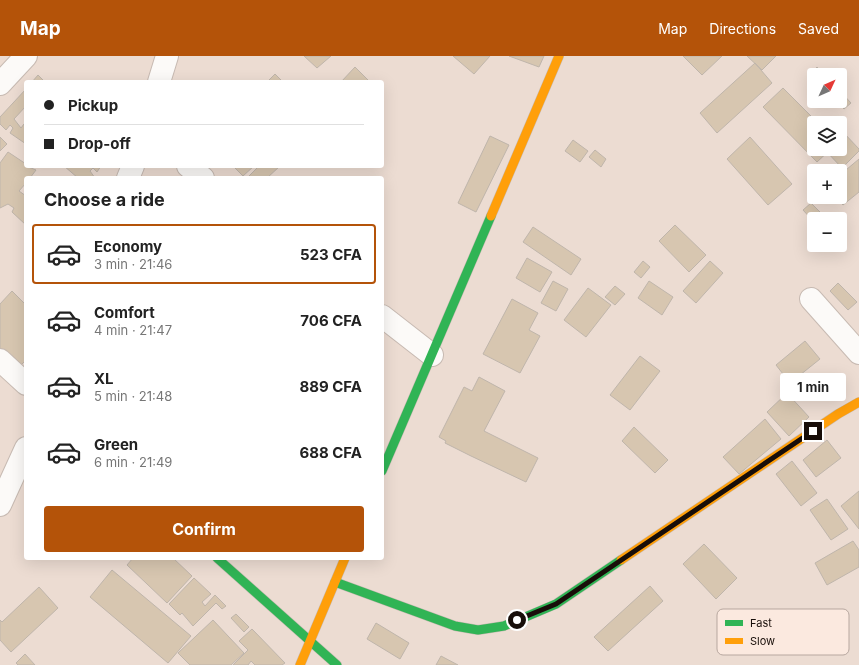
<!DOCTYPE html>
<html lang="en">
<head>
<meta charset="utf-8">
<style>
	:root { --surface:#fff; --page:#f6f6f6; --text:#222; --muted:#767676; --line:#e0e0e0; --accent:#b45309 }
	body { margin:0; font-family:Inter,sans-serif; background:var(--page); color:var(--text); height:100vh; display:flex; flex-direction:column; font-size:15px; white-space:nowrap }
	* { box-sizing:border-box; margin:0 }
	p { font-size:13px; color:var(--muted) }
	.icon { flex:none; width:22px; height:22px; fill:none; stroke:currentColor; stroke-width:2; stroke-linecap:round; stroke-linejoin:round }
	.map { position:relative; flex:1; overflow:hidden }
	.drawer { position:absolute; left:24px; top:120px; width:360px; height:384px; display:flex; flex-direction:column; background:var(--surface); border-radius:4px; box-shadow:0 4px 16px #0002 }
	.drawer>* { flex:none }
	.banner { position:absolute; left:24px; top:24px; width:360px; height:88px; border-radius:4px; box-shadow:0 4px 16px #0002; display:grid; align-content:center; height:88px; padding:0 20px; background:var(--surface) }
	.needle { width:26px; rotate:46deg }
	.tools { position:absolute; left:807px; top:12px; display:grid; gap:8px }
	.tools a { display:grid; place-items:center; width:40px; height:40px; border-radius:4px; background:var(--surface); box-shadow:0 4px 16px #0002; font-size:20px }
	.end { position:absolute; width:18px; height:18px; margin:-9px; border:5px solid #180e09; background:#fff; box-shadow:0 0 0 2px #fff }
	.from { border-radius:50% }
	.bubble { position:absolute; height:28px; border-radius:4px; background:var(--surface); box-shadow:0 4px 16px #0002; font-size:13px; font-weight:700; line-height:28px; text-align:center }
	.banner b { display:flex; align-items:center; gap:14px; height:38px; font-size:15px }
	.banner b+b { border-top:1px solid var(--line) }
	.banner i { width:10px; height:10px; background:var(--text) }
	ul { padding:0; list-style:none }
	li { display:flex; align-items:center; gap:12px; height:60px; margin:0 8px 6px; padding:0 12px; border:2px solid transparent; border-radius:4px }
	li div { flex:1 }
	li b { display:block; font-size:15px }
	li em { font-style:normal; font-weight:700 }
	li.active { border-color:var(--accent) }
	li>.icon { width:36px; height:36px; stroke-width:1.5 }
	h2 { padding:0 20px; font-size:18px; line-height:48px }
	.primary-button { display:flex; gap:8px; margin-top:auto; padding:8px 20px }
	.primary-button a { flex:1; height:46px; border-radius:4px; background:var(--accent); color:#fff; font-size:16px; font-weight:700; line-height:46px; text-align:center }
	header { display:flex; align-items:center; gap:24px; box-sizing:border-box; height:56px; padding:0 20px; background:var(--accent); color:#fff }
	header strong { font-size:19px }
	nav { display:flex; gap:22px; margin-inline-start:auto; font-size:14px }
	.map>svg:first-child { display:block }
	.building { fill:#d7c6b0; stroke:#bfb5ab }
	.lines { fill:none; stroke-linecap:round; stroke-linejoin:round }
	.street-casing { stroke:#c7bab2; stroke-width:24 }
	.fast-casing { stroke:#c7bab2; stroke-width:10 }
	.slow-casing { stroke:#c7bab2; stroke-width:10 }
	.street { stroke:#fcfaf8; stroke-width:22 }
	.fast { stroke:#30b455; stroke-width:9 }
	.slow { stroke:#ff9f0a; stroke-width:9 }
	.route { stroke:#180e09; stroke-width:5 }
	.key { fill:#fbe9df; stroke:#b7a79f; stroke-width:1 }
	.key-label { font-size:11px; fill:#180e09 }
</style>
</head>
<body>
<header>
<strong>Map</strong>
<nav><a>Map</a><a>Directions</a><a>Saved</a></nav>
</header>
<div class="map">
<svg width="859" height="609" viewBox="0 0 859 609">
	<rect width="100%" height="100%" fill="#ecdcd2"/>
	<path class="building" d="M 304,0 L 331,0 L 317,12 Z
		M 453,0 L 490,0 L 474,18 Z
		M 509,0 L 544,0 L 539,11 Z
		M 683,0 L 722,0 L 702,19 Z
		M 747,0 L 776,0 L 762,14 Z
		M 755,7 L 772,27 L 717,77 L 700,57 Z
		M 355,11 L 370,26 L 341,26 Z
		M 817,11 L 824,19 L 814,19 L 814,23 L 810,18 Z
		M 275,18 L 283,26 L 267,26 Z
		M 38,19 L 45,26 L 32,26 Z
		M 783,32 L 818,67 L 814,67 L 814,93 L 831,93 L 817,106 L 763,51 Z
		M 26,33 L 26,50 L 14,63 L 21,72 L 24,68 L 26,69 L 26,88 L 10,77 L 13,72 L 10,69 L 6,74 L 0,68 L 0,61 Z
		M 840,35 L 851,47 L 844,53 L 836,45 L 840,45 Z
		M 843,76 L 859,93 L 859,95 L 842,112 L 825,94 L 840,93 L 840,79 Z
		M 490,80 L 509,89 L 476,156 L 458,147 Z
		M 0,81 L 7,88 L 0,95 Z
		M 750,81 L 792,128 L 768,149 L 727,103 Z
		M 573,84 L 588,95 L 580,106 L 565,95 Z
		M 595,94 L 606,103 L 601,111 L 589,101 Z
		M 8,96 L 26,108 L 26,110 L 36,114 L 30,122 L 26,122 L 26,127 L 19,135 L 26,140 L 26,169 L 12,156 L 14,152 L 8,148 L 0,152 L 0,107 Z
		M 859,103 L 859,136 L 843,149 L 836,141 L 840,141 L 840,119 Z
		M 64,110 L 101,110 L 97,116 L 93,112 L 90,115 L 95,122 L 78,122 Z
		M 233,110 L 254,110 L 243,120 Z
		M 259,110 L 280,110 L 267,122 L 247,122 Z
		M 811,147 L 824,160 L 821,163 L 814,163 L 814,166 L 803,154 Z
		M 675,169 L 706,199 L 689,216 L 659,185 Z
		M 533,171 L 581,203 L 571,219 L 523,186 Z
		M 527,202 L 552,216 L 540,236 L 516,222 Z
		M 643,205 L 650,211 L 641,222 L 634,216 Z
		M 710,205 L 723,217 L 696,247 L 683,235 Z
		M 553,225 L 568,233 L 556,255 L 541,247 Z
		M 649,225 L 673,241 L 662,259 L 638,242 Z
		M 838,227 L 857,246 L 848,254 L 830,235 Z
		M 615,230 L 625,238 L 615,249 L 605,241 Z
		M 588,232 L 611,249 L 586,281 L 564,264 Z
		M 12,235 L 26,249 L 26,304 L 19,311 L 0,293 L 0,248 Z
		M 512,243 L 538,257 L 529,274 L 540,280 L 520,317 L 483,298 Z
		M 805,285 L 820,303 L 790,327 L 776,309 Z
		M 640,300 L 660,315 L 630,354 L 610,339 Z
		M 479,321 L 505,335 L 484,375 L 538,402 L 526,426 L 471,400 L 445,387 L 446,385 L 439,381 L 464,331 L 472,335 Z
		M 787,337 L 809,361 L 789,380 L 767,356 Z
		M 765,363 L 781,383 L 739,418 L 723,401 Z
		M 634,371 L 668,404 L 655,417 L 622,385 Z
		M 827,384 L 841,402 L 816,421 L 803,404 Z
		M 792,405 L 817,437 L 801,450 L 776,418 Z
		M 859,435 L 859,473 L 841,450 Z
		M 827,443 L 848,473 L 831,484 L 810,454 Z
		M 853,485 L 859,494 L 859,511 L 827,529 L 815,507 Z
		M 704,488 L 737,522 L 716,543 L 683,508 Z
		M 133,502 L 173,502 L 192,520 L 167,547 L 127,509 Z
		M 112,514 L 191,580 L 168,607 L 90,541 Z
		M 194,522 L 211,538 L 202,546 L 205,550 L 215,539 L 226,550 L 222,553 L 216,547 L 193,570 L 182,557 L 180,559 L 169,548 Z
		M 650,530 L 663,545 L 608,595 L 594,581 Z
		M 39,531 L 58,552 L 11,596 L 0,584 L 0,564 L 2,566 Z
		M 236,558 L 249,571 L 244,576 L 231,562 Z
		M 213,564 L 244,597 L 231,609 L 190,609 L 178,597 Z
		M 376,567 L 409,587 L 400,603 L 367,583 Z
		M 252,573 L 285,607 L 282,609 L 255,609 L 251,605 L 248,609 L 233,609 L 248,594 L 239,585 Z
		M 25,598 L 35,609 L 18,609 L 16,607 Z
		M 441,600 L 458,609 L 436,609 Z"/>
	<g class="lines">
		<defs>
			<path id="street" d="M 159,26 L 167,0
				M 0,28 L 26,0
				M 188,110 L 203,122
				M 128,122 L 133,110
				M 811,243 L 859,297
				M 382,260 L 432,299
				M 0,304 L 26,328
				M 0,449 L 26,392"/>
			<path id="fast" d="M 382,415 L 491,160
				M 217,502 L 337,609
				M 335,526 L 455,570 L 478,574 L 504,570 L 556,548 L 621,504"/>
			<path id="slow" d="M 491,160 L 559,0
				M 621,504 L 838,358 L 859,346
				M 300,609 L 345,502"/>
		</defs>
		<use href="#street" class="street-casing"/>
		<use href="#fast" class="fast-casing"/>
		<use href="#slow" class="slow-casing"/>
		<use href="#street" class="street"/>
		<use href="#fast" class="fast"/>
		<use href="#slow" class="slow"/>
	</g>
	<g class="lines">
		<path class="route" d="M 517,564 L 556,548 L 813,375"/>
	</g>
	<rect x="717" y="553" width="132" height="46" rx="6" class="key"/>
	<rect x="725" y="564" width="18" height="6" fill="#30b455"/>
	<rect x="725" y="582" width="18" height="6" fill="#ff9f0a"/>
	<g class="key-label">
		<text x="750" y="571">Fast</text>
		<text x="750" y="589">Slow</text>
	</g>
</svg>
<div class="tools">
<a><svg class="needle" viewBox="-14 -14 28 28"><path d="M0-13l5 13h-10z" fill="#e53935"/><path d="M0 13l5-13h-10z" fill="#767676"/></svg></a>
<a><svg class="icon" aria-label="layers" viewBox="0 0 24 24"><path d="M12 4l9 5-9 5-9-5zM3 14l9 5 9-5"/></svg></a>
<a>+</a>
<a>−</a>
</div>
<i class="end from" style="left:517px;top:564px"></i>
<i class="end" style="left:813px;top:375px"></i>
<div class="bubble" style="left:780px;top:317px;width:66px">1 min</div>
<div class="banner">
<b><i class="from"></i>Pickup</b>
<b><i></i>Drop-off</b>
</div>
<section class="drawer">
<h2>Choose a ride</h2>
<ul>
<li class="active"><svg class="icon" aria-label="car" viewBox="0 0 24 24"><path d="M5 17H2v-5l4-1 3-4h7l3 4 3 1v5h-3M9 17h6M6 11h13"/><circle cx="7" cy="17" r="2"/><circle cx="17" cy="17" r="2"/></svg><div><b>Economy</b><p>3 min · 21:46</p></div><em>523 CFA</em></li>
<li><svg class="icon" aria-label="car" viewBox="0 0 24 24"><path d="M5 17H2v-5l4-1 3-4h7l3 4 3 1v5h-3M9 17h6M6 11h13"/><circle cx="7" cy="17" r="2"/><circle cx="17" cy="17" r="2"/></svg><div><b>Comfort</b><p>4 min · 21:47</p></div><em>706 CFA</em></li>
<li><svg class="icon" aria-label="car" viewBox="0 0 24 24"><path d="M5 17H2v-5l4-1 3-4h7l3 4 3 1v5h-3M9 17h6M6 11h13"/><circle cx="7" cy="17" r="2"/><circle cx="17" cy="17" r="2"/></svg><div><b>XL</b><p>5 min · 21:48</p></div><em>889 CFA</em></li>
<li><svg class="icon" aria-label="car" viewBox="0 0 24 24"><path d="M5 17H2v-5l4-1 3-4h7l3 4 3 1v5h-3M9 17h6M6 11h13"/><circle cx="7" cy="17" r="2"/><circle cx="17" cy="17" r="2"/></svg><div><b>Green</b><p>6 min · 21:49</p></div><em>688 CFA</em></li>
</ul>
<div class="primary-button"><a>Confirm</a></div>
</section>
</div>
</body>
</html>
